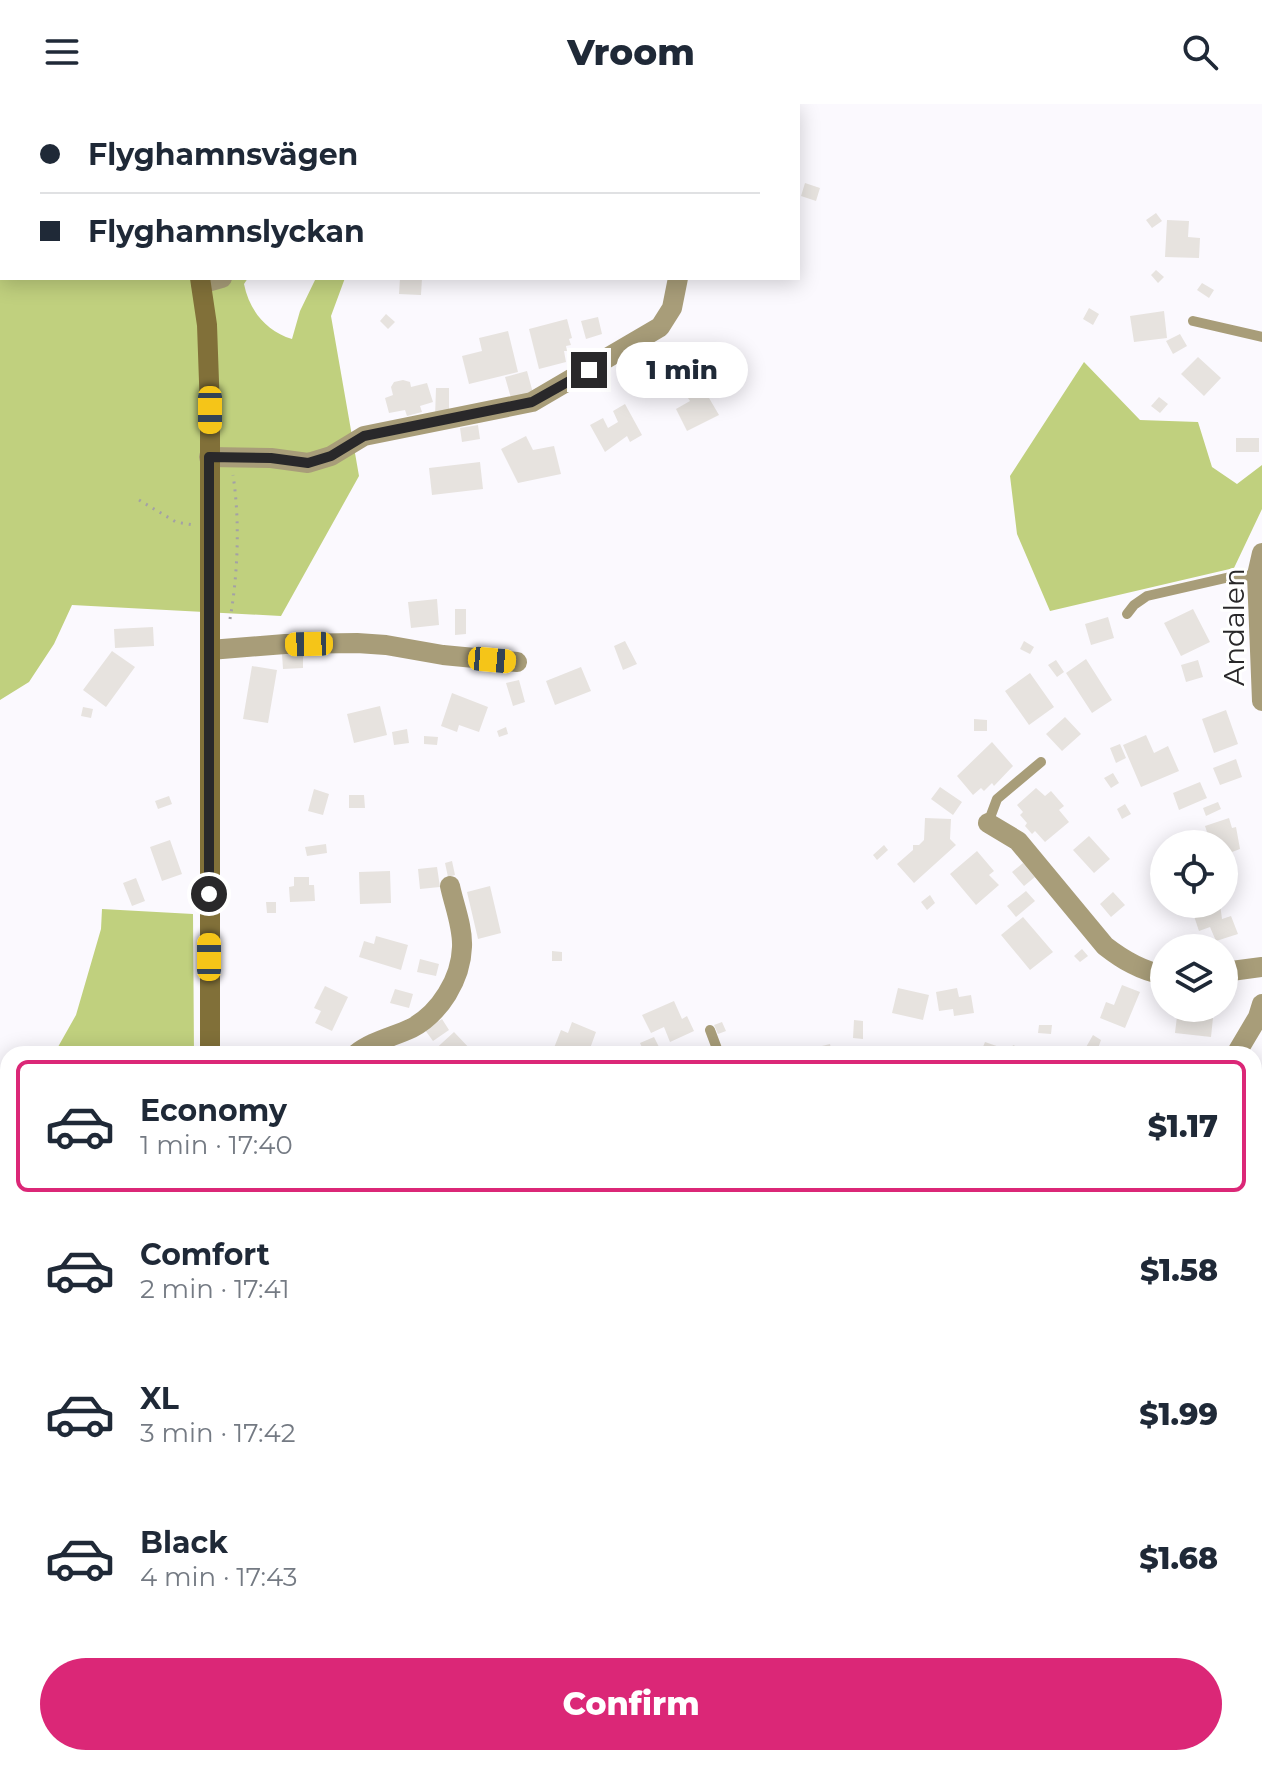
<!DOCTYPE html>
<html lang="en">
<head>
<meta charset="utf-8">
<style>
	:root { --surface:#fff; --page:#f2f2f3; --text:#1f2937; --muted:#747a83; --line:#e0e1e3; --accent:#db2777 }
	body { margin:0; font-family:Montserrat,sans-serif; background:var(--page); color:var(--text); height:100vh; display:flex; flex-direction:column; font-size:30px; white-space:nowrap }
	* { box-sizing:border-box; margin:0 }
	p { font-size:26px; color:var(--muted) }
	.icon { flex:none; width:44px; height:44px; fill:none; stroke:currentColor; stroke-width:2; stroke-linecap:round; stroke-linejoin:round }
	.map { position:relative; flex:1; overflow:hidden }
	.sheet { position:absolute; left:0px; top:942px; width:1262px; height:720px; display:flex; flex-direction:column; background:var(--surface); border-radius:24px 24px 0 0; box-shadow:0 4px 20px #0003 }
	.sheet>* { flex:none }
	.hud { position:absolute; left:0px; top:0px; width:800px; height:176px; box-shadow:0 4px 20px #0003; display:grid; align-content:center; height:176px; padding:0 40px; background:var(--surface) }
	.tools { position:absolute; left:1150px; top:726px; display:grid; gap:16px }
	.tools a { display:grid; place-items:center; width:88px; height:88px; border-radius:50%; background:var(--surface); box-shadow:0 4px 20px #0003; font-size:40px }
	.end { position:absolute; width:36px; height:36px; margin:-18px; border:10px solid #29282a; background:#fff; box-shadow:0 0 0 4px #fff }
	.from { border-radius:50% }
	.bubble { position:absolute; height:56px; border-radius:28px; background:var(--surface); box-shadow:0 4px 20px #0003; font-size:26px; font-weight:800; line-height:56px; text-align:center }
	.car { position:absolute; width:24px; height:48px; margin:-24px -12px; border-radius:10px; box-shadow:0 0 6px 2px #0007; background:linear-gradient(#f5c518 24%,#345 0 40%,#f5c518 0 76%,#345 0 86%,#f5c518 0) }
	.hud b { display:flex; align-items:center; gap:28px; height:76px; font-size:30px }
	.hud b+b { border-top:2px solid var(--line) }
	.hud i { width:20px; height:20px; background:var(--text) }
	ul { padding:14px 0 0; list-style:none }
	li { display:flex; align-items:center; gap:24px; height:132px; margin:0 16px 12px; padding:0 24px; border:4px solid transparent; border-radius:12px }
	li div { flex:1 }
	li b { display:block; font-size:30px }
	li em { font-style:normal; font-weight:800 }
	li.active { border-color:var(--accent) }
	li>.icon { width:72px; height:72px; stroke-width:1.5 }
	.action { display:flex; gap:16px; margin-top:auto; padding:16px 40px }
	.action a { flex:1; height:92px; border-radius:48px; background:var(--accent); color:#fff; font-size:32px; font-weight:800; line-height:92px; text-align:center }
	header { display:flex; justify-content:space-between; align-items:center; height:104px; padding:0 40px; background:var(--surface); font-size:36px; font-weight:800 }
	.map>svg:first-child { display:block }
	.green { fill:#c0d07e }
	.building { fill:#e7e3df }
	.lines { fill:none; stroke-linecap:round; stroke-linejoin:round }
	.path { stroke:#a3a1a5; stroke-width:3; stroke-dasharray:2 6; stroke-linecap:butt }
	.lane { stroke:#a89d79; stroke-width:10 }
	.street { stroke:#a89d79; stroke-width:20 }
	.secondary { stroke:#817039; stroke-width:20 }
	.route { stroke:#29282a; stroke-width:10 }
	.labels { text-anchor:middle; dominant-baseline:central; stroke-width:6; stroke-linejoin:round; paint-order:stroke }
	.street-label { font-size:28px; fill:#29282a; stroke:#fff }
</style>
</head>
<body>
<header><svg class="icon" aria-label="menu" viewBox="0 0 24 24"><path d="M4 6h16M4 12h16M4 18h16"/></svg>Vroom<svg class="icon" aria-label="search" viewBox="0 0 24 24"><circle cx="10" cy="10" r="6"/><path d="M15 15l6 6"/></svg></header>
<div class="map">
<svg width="1262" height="1662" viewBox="0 0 1262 1662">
	<rect width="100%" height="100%" fill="#fbf9fe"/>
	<path class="green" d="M 0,0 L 211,0 L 2,2 L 2,174 L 248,174 L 244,180 C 249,206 266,227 292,235 L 300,207 L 316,174 L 345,174 L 331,212 L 359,372 L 281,512 L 72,501 L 54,540 L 29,578 L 0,596 Z
		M 1084,258 L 1140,316 L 1198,318 L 1212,363 L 1237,380 L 1262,361 L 1262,405 L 1234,464 L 1050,507 L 1017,430 L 1010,372 Z
		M 102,805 L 193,810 L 194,950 L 54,950 L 76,911 L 101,825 Z
		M 1262,1327 L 1262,1659 L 1252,1654 L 1254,1333 Z"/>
	<path class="building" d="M 805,79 L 820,84 L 816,97 L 801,92 Z
		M 1156,109 L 1162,117 L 1152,124 L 1146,116 Z
		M 1167,116 L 1189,117 L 1188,133 L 1200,134 L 1199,154 L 1165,153 Z
		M 1156,166 L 1164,173 L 1158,179 L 1151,171 Z
		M 400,174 L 422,174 L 421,191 L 399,190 Z
		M 1202,179 L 1214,186 L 1209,194 L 1197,186 Z
		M 1089,204 L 1099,210 L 1093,221 L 1083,215 Z
		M 1164,207 L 1167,234 L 1134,238 L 1130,212 Z
		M 386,210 L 395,218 L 388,225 L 380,217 Z
		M 598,213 L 602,230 L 586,235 L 581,217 Z
		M 567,215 L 572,234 L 569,235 L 571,241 L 566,242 L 567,247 L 564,247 L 566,258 L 539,265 L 529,225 Z
		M 508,227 L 518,268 L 469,280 L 462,252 L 482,247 L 479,234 Z
		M 1180,230 L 1187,242 L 1173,250 L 1166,237 Z
		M 685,239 L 701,254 L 691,264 L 676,250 Z
		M 1198,253 L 1221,274 L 1204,292 L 1181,270 Z
		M 527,267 L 533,289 L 511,294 L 505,273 Z
		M 403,276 L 410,278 L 411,283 L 427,279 L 433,298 L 420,302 L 422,308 L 407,312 L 405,306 L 389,309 L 385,294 L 393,291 L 391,283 L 394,278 Z
		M 702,282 L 719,311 L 687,327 L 676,305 L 690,297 L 686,291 Z
		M 436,284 L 449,284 L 449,313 L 435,313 Z
		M 1159,293 L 1168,300 L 1160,309 L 1151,302 Z
		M 625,300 L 642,331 L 630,338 L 627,332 L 605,348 L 590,321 L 603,314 L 608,324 L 618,318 L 613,307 Z
		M 478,321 L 480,335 L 462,338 L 460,324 Z
		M 526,332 L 533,346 L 554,342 L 561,370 L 518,379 L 501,345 Z
		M 1236,334 L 1259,334 L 1259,348 L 1236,348 Z
		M 480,358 L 483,385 L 432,391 L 429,364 Z
		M 437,495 L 439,521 L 411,524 L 408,498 Z
		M 455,505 L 466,505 L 466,530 L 455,531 Z
		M 1193,505 L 1210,538 L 1181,552 L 1164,519 Z
		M 1108,513 L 1114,534 L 1091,541 L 1085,520 Z
		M 153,523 L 154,542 L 115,544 L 114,525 Z
		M 625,537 L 637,560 L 623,566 L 614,542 Z
		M 1024,537 L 1034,543 L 1030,550 L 1020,545 Z
		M 112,547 L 135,563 L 106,603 L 83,586 Z
		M 282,550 L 303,550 L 303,564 L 283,565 Z
		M 1086,555 L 1112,596 L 1092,609 L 1066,569 Z
		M 1056,556 L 1064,568 L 1057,573 L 1048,561 Z
		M 1198,556 L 1203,573 L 1186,578 L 1181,561 Z
		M 252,562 L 277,566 L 268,619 L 243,615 Z
		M 581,563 L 591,587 L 555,601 L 546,577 Z
		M 1030,569 L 1054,603 L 1029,621 L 1005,587 Z
		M 519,576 L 525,598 L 513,602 L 506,579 Z
		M 452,589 L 488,603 L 479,628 L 459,621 L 457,628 L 441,622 Z
		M 380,602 L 387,631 L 354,639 L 347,610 Z
		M 83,603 L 93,605 L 91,614 L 81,612 Z
		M 1226,606 L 1238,640 L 1214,649 L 1202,615 Z
		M 1065,613 L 1081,630 L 1062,647 L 1046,630 Z
		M 974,615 L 987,616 L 987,627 L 974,627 Z
		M 506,623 L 508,630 L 499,633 L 497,627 Z
		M 407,625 L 409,639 L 394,641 L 392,628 Z
		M 1146,631 L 1154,649 L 1168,642 L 1179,667 L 1141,683 L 1123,641 Z
		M 424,632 L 438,633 L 437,641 L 424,640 Z
		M 992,638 L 1013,662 L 994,682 L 992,679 L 984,687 L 981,684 L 973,691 L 957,672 Z
		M 1120,640 L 1126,654 L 1116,659 L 1110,644 Z
		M 1236,655 L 1242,673 L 1220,681 L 1213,664 Z
		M 1113,669 L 1119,679 L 1111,684 L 1104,674 Z
		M 1200,678 L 1207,694 L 1179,706 L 1173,689 Z
		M 940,683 L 962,698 L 953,711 L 931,695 Z
		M 1036,684 L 1045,692 L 1051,687 L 1064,702 L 1059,706 L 1069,718 L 1045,738 L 1035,727 L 1032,730 L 1025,722 L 1027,719 L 1020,711 L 1023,708 L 1017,701 Z
		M 314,685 L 329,690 L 323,711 L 308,707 Z
		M 349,691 L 364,691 L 365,704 L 349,704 Z
		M 169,692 L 172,700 L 158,705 L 155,697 Z
		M 1218,698 L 1221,705 L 1206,712 L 1203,704 Z
		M 1125,700 L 1131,710 L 1122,715 L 1117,705 Z
		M 925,714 L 951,715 L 950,735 L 956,741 L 914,779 L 897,760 L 913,746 L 913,741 L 919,741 L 924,736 Z
		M 1229,714 L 1232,724 L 1236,723 L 1240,745 L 1224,751 L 1224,740 L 1211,740 L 1205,722 Z
		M 1089,732 L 1110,755 L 1094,769 L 1073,746 Z
		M 170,736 L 182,770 L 162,777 L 150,743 Z
		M 326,740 L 327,749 L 307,752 L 305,743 Z
		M 884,741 L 888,746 L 877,756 L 873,751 Z
		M 977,747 L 994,767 L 989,771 L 999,781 L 976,801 L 950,770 Z
		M 452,757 L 455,771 L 448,773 L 445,759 Z
		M 1023,759 L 1035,773 L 1024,782 L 1012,768 Z
		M 437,763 L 440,783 L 420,785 L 418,765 Z
		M 390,767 L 391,799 L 360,800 L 359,768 Z
		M 294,773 L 309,773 L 309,781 L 314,781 L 315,797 L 290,798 L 289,783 L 294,782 Z
		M 136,774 L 145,797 L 132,802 L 123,779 Z
		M 490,782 L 501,829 L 478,835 L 467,788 Z
		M 1026,787 L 1035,797 L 1016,813 L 1007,802 Z
		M 1113,788 L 1125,801 L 1111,813 L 1100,800 Z
		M 930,791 L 935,799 L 927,806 L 921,798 Z
		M 266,798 L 276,798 L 276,809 L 267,809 Z
		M 1190,800 L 1220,800 L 1222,815 L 1231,812 L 1238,830 L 1216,837 L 1210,823 L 1199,827 Z
		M 1023,813 L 1053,848 L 1030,866 L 1001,831 Z
		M 376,832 L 408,841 L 401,866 L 359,853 L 364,837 L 374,840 Z
		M 1082,845 L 1088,852 L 1080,858 L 1074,852 Z
		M 552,847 L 562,848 L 562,857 L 552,857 Z
		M 420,855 L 439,860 L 436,872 L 417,868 Z
		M 1122,881 L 1140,888 L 1125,924 L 1100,914 L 1106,898 L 1114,901 Z
		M 325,882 L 348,893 L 332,927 L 315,919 L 321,907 L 314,904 Z
		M 898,884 L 929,891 L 923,916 L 892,909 Z
		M 957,884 L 959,893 L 971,891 L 974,909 L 954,912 L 953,905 L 939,907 L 936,888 Z
		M 395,885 L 413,890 L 409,904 L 390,899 Z
		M 674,897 L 682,915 L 687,912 L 694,927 L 670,938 L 664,923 L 651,929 L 642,911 Z
		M 1178,904 L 1214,904 L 1211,933 L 1175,929 Z
		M 442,915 L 449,926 L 433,937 L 425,926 Z
		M 854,916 L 863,917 L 863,935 L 853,934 Z
		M 572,918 L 596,928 L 588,950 L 552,949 L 561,926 L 568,929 Z
		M 722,918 L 726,927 L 718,930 L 714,921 Z
		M 1039,921 L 1052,921 L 1051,930 L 1038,929 Z
		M 454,928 L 472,947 L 468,950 L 430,950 Z
		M 1093,931 L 1101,936 L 1096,950 L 1085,945 Z
		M 654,933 L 660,945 L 645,950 L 640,939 Z
		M 985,938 L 1011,947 L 1013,941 L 1034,950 L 980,950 Z
		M 830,940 L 832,949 L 841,946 L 842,950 L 816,950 L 814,944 Z
		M 1262,1010 L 1262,1048 L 1255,1054 L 1260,1060 L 1254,1065 L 1254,1018 Z
		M 4,1064 L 8,1064 L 8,1080 L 3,1080 Z
		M 0,1124 L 8,1128 L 6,1148 L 0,1145 Z
		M 6,1149 L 8,1151 L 8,1193 L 0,1187 L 0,1179 L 4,1173 L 0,1171 L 0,1157 Z
		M 1257,1264 L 1262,1268 L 1262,1295 L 1254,1303 L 1254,1266 Z
		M 0,1342 L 8,1345 L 8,1370 L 4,1382 L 0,1380 Z
		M 8,1412 L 8,1456 L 0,1448 L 0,1420 Z
		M 6,1478 L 7,1491 L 0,1491 L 0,1479 Z
		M 471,1654 L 494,1654 L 494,1661 L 471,1662 Z
		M 598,1654 L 626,1654 L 623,1662 L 615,1662 Z
		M 644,1654 L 655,1654 L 652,1662 L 640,1662 Z
		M 657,1654 L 683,1654 L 679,1662 L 653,1662 Z
		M 864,1654 L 891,1654 L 890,1662 L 863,1662 Z
		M 992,1654 L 1013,1654 L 1011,1662 L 991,1659 Z
		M 1023,1654 L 1104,1654 L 1108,1655 L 1106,1662 L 1030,1662 L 1021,1659 Z
		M 1136,1656 L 1170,1657 L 1170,1662 L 1136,1662 Z"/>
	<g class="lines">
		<path class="path" d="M 139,396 L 176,418 L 193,421
			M 230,515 C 238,469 240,417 233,371
			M 1254,1393 L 1262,1396
			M 333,1654 L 334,1662
			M 578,1654 L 577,1660 L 582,1662
			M 943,1654 L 973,1662
			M 1238,1654 L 1256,1662
			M 520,1662 L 577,1660
			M 1260,1662 L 1262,1652"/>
		<path class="lane" d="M 1193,217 L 1262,233
			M 1127,510 L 1134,501 L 1147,492 L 1230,473 L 1257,471
			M 988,719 L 997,695 L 1041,658
			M 710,926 L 719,950
			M 804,1654 L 818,1654"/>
		<path class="street" d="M 385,0 L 386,2
			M 329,2 L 330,0
			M 201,180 L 222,174
			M 209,353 L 271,354 L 308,359 L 331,352 L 364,332 L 532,298 L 660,223 L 672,204 L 678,174
			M 1262,449 L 1257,471 L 1262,597
			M 210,546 L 285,540 L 357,539 L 386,541 L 443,551 L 517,558
			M 988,719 L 1018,737 L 1105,842 C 1123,856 1141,867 1164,871
			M 1224,868 L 1262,863
			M 356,950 C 372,937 393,933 412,924 C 440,909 461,875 462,843 C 463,823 454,801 450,782
			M 1236,950 L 1258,913 L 1262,900
			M 0,1097 L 8,1099
			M 1254,1171 L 1262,1173
			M 0,1317 L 8,1318
			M 454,1654 L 455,1662
			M 752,1654 L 760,1657 L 762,1662
			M 904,1662 L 905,1654"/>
		<path class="secondary" d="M 118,0 L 120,2
			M 200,174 L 207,221 L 210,306 L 210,950
			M 305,1654 L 306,1662"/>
	</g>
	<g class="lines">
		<path class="route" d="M 209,790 L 209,353 L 271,354 L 308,359 L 331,352 L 364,332 L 532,298 L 589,266"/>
	</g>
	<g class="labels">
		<g class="street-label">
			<text transform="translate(1234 523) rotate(-90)">Andalen</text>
		</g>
	</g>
</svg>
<div class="tools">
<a><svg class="icon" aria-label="locate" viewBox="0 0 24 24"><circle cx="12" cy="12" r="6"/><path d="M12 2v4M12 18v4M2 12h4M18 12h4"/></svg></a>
<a><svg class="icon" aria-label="layers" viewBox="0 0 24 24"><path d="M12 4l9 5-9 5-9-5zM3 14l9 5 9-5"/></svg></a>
</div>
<i class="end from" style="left:209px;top:790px"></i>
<i class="end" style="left:589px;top:266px"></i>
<div class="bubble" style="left:616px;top:238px;width:132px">1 min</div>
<i class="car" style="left:210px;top:306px;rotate:180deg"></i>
<i class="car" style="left:309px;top:540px;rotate:269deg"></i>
<i class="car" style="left:492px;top:556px;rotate:95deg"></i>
<i class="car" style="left:209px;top:853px;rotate:0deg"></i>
<div class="hud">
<b><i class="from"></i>Flyghamnsvägen</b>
<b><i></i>Flyghamnslyckan</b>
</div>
<section class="sheet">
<ul>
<li class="active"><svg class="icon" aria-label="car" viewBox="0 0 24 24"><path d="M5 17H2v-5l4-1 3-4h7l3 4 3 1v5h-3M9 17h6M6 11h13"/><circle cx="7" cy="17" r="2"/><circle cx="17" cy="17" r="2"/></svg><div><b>Economy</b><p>1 min · 17:40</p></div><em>$1.17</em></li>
<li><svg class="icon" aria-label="car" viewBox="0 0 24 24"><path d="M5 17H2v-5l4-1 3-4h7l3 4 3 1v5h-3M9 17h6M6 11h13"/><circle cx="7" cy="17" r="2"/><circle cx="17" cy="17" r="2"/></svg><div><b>Comfort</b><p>2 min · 17:41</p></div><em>$1.58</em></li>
<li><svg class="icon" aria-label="car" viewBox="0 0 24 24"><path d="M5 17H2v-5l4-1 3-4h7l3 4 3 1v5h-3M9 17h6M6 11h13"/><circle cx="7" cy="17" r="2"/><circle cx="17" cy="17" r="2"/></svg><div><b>XL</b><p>3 min · 17:42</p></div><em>$1.99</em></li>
<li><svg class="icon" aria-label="car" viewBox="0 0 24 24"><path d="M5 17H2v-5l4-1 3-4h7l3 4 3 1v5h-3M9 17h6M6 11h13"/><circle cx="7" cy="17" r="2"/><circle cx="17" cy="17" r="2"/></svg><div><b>Black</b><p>4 min · 17:43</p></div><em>$1.68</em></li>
</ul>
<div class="action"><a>Confirm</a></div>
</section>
</div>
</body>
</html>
